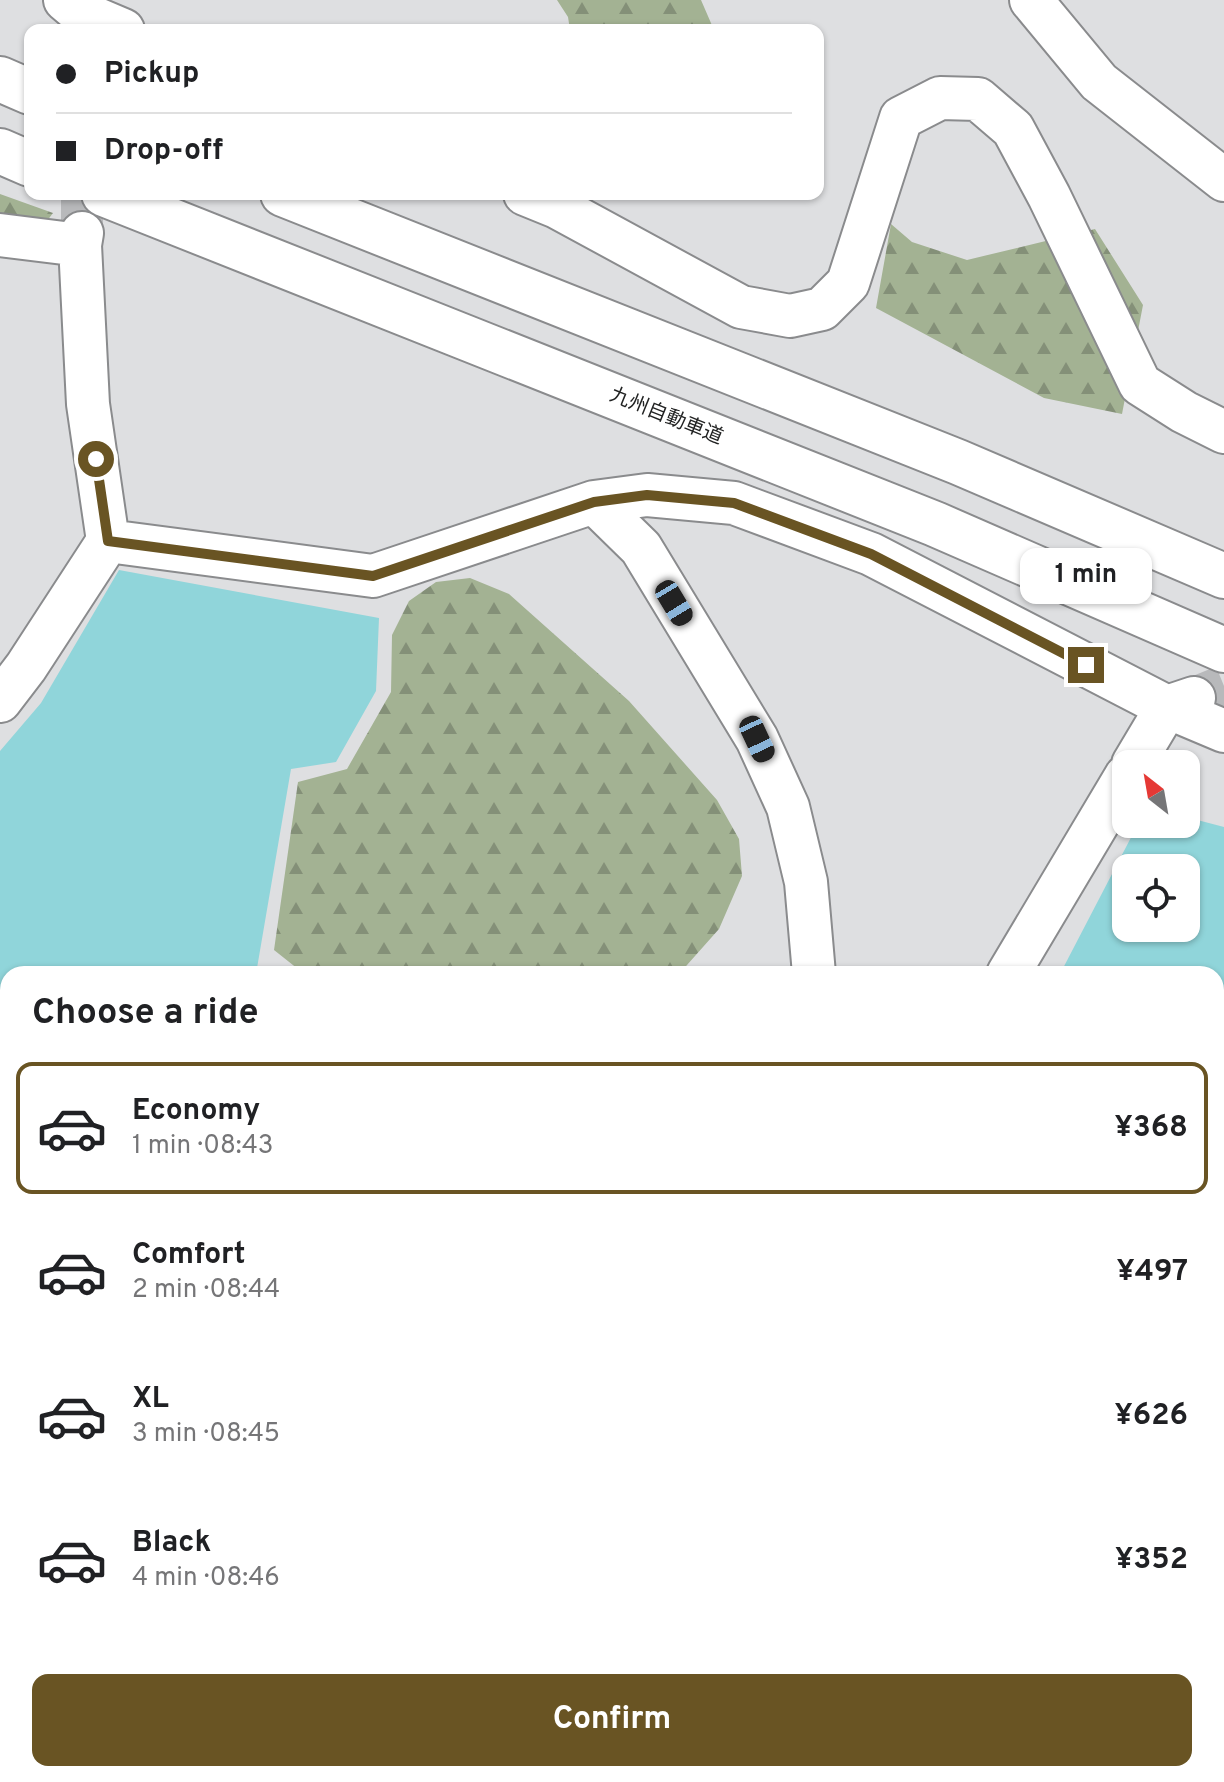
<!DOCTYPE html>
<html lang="en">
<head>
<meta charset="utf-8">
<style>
	:root { --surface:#fff; --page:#f6f6f6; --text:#202124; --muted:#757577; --line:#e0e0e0; --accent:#695423 }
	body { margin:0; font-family:Overpass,"Noto Sans JP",sans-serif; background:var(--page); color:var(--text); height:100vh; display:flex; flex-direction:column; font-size:30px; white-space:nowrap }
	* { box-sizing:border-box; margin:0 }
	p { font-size:26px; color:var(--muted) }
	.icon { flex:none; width:44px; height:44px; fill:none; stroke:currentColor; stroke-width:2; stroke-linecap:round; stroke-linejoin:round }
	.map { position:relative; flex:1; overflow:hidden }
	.sheet { position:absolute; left:0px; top:966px; width:1224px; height:816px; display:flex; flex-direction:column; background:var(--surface); border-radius:24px 24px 0 0; box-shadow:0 2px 6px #0004 }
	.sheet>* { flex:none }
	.top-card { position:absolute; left:24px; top:24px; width:800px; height:176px; border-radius:16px; box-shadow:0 2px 6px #0004; display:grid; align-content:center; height:176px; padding:0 32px; background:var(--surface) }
	.needle { width:52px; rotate:329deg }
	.fabs { position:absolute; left:1112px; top:750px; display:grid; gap:16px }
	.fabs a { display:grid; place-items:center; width:88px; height:88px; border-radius:16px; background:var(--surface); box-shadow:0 2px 6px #0004; font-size:40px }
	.end { position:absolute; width:36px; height:36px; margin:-18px; border:10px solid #695423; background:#fff; box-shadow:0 0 0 4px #fff }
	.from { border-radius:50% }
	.bubble { position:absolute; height:56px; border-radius:16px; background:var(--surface); box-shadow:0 2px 6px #0004; font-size:26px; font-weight:700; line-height:56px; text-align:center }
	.car { position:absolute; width:24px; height:48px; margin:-24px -12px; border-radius:10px; box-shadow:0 0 6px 2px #0007; background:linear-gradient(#222 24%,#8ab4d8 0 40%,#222 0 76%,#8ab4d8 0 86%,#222 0) }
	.top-card b { display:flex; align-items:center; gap:28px; height:76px; font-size:30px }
	.top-card b+b { border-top:2px solid var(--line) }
	.top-card i { width:20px; height:20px; background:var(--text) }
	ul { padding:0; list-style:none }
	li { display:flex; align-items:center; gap:24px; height:132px; margin:0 16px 12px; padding:0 16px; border:4px solid transparent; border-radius:16px }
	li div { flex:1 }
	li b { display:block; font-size:30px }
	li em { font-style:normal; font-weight:700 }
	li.active { border-color:var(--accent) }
	li>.icon { width:72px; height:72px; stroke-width:1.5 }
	h2 { padding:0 32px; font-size:36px; line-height:96px }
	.cta { display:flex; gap:16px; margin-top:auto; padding:16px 32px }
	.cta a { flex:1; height:92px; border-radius:16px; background:var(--accent); color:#fff; font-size:32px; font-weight:700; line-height:92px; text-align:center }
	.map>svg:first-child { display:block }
	.forest { fill:url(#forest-firs) }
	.water { fill:#90d5da; fill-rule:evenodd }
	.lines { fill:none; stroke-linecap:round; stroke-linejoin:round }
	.minor-tunnel { stroke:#b8b9bb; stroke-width:42; stroke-dasharray:42 21; stroke-linecap:butt }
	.minor-casing { stroke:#8a8b8d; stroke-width:46 }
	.highway-casing { stroke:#8a8b8d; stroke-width:48 }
	.minor { stroke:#fff; stroke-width:42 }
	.highway { stroke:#fff; stroke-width:44 }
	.route { stroke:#695423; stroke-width:10 }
	.labels { text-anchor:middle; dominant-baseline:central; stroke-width:6; stroke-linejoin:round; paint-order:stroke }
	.street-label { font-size:20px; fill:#222323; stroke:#fff }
</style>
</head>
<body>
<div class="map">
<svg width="1224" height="1782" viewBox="0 0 1224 1782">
	<defs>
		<pattern id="forest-firs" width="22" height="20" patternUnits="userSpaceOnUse" patternTransform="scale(2)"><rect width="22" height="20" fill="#a3b293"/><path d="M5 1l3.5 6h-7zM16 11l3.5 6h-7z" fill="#849078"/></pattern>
	</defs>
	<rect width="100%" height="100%" fill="#dedfe1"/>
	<path class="forest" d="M 557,0 L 701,0 L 714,30 L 570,30 L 568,17 Z
		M 0,194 L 53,213 L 25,250 L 0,239 Z
		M 891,224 L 912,242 L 967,260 L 1095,229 L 1143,305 L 1122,414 L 1044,398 L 876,308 Z
		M 470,578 L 509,594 L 629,701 L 717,800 L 739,839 L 742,876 L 719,929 L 679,974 L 315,974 L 303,973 L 274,950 L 298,782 L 347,769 L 391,692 L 392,635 L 409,601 L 436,582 Z
		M 0,1368 L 8,1381 L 8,1554 L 0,1547 Z
		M 125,1774 L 338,1774 L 322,1782 L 122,1782 Z
		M 745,1774 L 919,1774 L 905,1782 L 762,1782 Z"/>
	<path class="water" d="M 119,570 L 379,618 L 376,691 L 336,762 L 291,769 L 256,974 L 192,966 L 152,974 L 8,974 L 8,1056 L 0,1047 L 0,751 L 41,703 Z
		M 1186,817 L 1224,827 L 1224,1346 L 1216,1343 L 1216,974 L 1060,974 L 1138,824 L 1186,824 ZM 1126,868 L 1186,868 L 1186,928 L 1126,928 Z"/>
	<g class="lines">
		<path class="minor-tunnel" d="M 82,194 L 82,233
			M 1202,695 L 1224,686"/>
		<defs>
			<path id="minor" d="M 65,0 L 78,11 L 123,30
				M 1031,0 L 1099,82 L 1224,180
				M 525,194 L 557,207 L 741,307 L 790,316 L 822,309 L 848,283 L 901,118 L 940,98 L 978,99 L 1013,129 L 1049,196 L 1140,384 L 1184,412 L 1224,432
				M 0,235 L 80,245
				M 594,502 L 641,548 L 757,739 L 788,807 L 806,882 L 814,974
				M 108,541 L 373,576 L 594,502 L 647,495 L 734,503 L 871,554 L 1167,707 L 1224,731
				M 0,701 L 26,667 L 108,541 L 88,404 L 80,245 L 82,233
				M 1133,764 L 1167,707 L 1194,698
				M 1008,974 L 1126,776
				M 0,1126 L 8,1118
				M 1216,1487 L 1224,1488"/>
			<path id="highway" d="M 0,79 L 30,92
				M 0,151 L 30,164
				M 104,194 L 935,524 L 1224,650
				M 283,194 L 958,462 L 1224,576"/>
		</defs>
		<use href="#minor" class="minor-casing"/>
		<use href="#highway" class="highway-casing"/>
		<use href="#minor" class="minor"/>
		<use href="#highway" class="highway"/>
	</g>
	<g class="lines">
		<path class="route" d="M 96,459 L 108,541 L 373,576 L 594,502 L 647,495 L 734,503 L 871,554 L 1086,665"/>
	</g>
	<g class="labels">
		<g class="street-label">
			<text transform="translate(666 417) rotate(22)">九州自動車道</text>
		</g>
	</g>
</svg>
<div class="fabs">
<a><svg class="needle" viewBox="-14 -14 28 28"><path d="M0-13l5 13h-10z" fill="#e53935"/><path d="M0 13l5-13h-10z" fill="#757577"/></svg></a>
<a><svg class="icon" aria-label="locate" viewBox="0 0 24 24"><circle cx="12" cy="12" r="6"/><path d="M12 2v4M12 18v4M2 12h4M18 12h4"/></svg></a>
</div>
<i class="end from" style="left:96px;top:459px"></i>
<i class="end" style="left:1086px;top:665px"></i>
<div class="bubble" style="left:1020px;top:548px;width:132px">1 min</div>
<i class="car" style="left:674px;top:603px;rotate:149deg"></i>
<i class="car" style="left:757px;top:739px;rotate:155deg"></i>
<div class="top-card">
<b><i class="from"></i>Pickup</b>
<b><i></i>Drop-off</b>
</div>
<section class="sheet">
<h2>Choose a ride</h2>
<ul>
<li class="active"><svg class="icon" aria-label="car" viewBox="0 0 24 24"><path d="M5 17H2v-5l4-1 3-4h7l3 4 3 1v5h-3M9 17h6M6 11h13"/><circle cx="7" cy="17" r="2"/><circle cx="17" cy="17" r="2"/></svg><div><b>Economy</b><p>1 min · 08:43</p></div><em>¥368</em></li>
<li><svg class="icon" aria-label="car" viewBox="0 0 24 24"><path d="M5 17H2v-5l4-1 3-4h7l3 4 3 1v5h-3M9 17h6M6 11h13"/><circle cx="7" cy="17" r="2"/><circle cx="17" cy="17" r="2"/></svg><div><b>Comfort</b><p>2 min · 08:44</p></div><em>¥497</em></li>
<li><svg class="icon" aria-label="car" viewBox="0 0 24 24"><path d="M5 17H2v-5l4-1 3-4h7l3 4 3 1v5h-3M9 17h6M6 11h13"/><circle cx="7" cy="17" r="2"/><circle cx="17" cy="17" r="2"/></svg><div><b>XL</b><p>3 min · 08:45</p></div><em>¥626</em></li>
<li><svg class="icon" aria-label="car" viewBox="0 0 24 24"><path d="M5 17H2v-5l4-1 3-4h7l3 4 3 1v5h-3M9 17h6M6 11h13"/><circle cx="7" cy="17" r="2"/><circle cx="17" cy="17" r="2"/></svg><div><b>Black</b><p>4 min · 08:46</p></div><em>¥352</em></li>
</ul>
<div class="cta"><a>Confirm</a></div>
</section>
</div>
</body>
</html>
